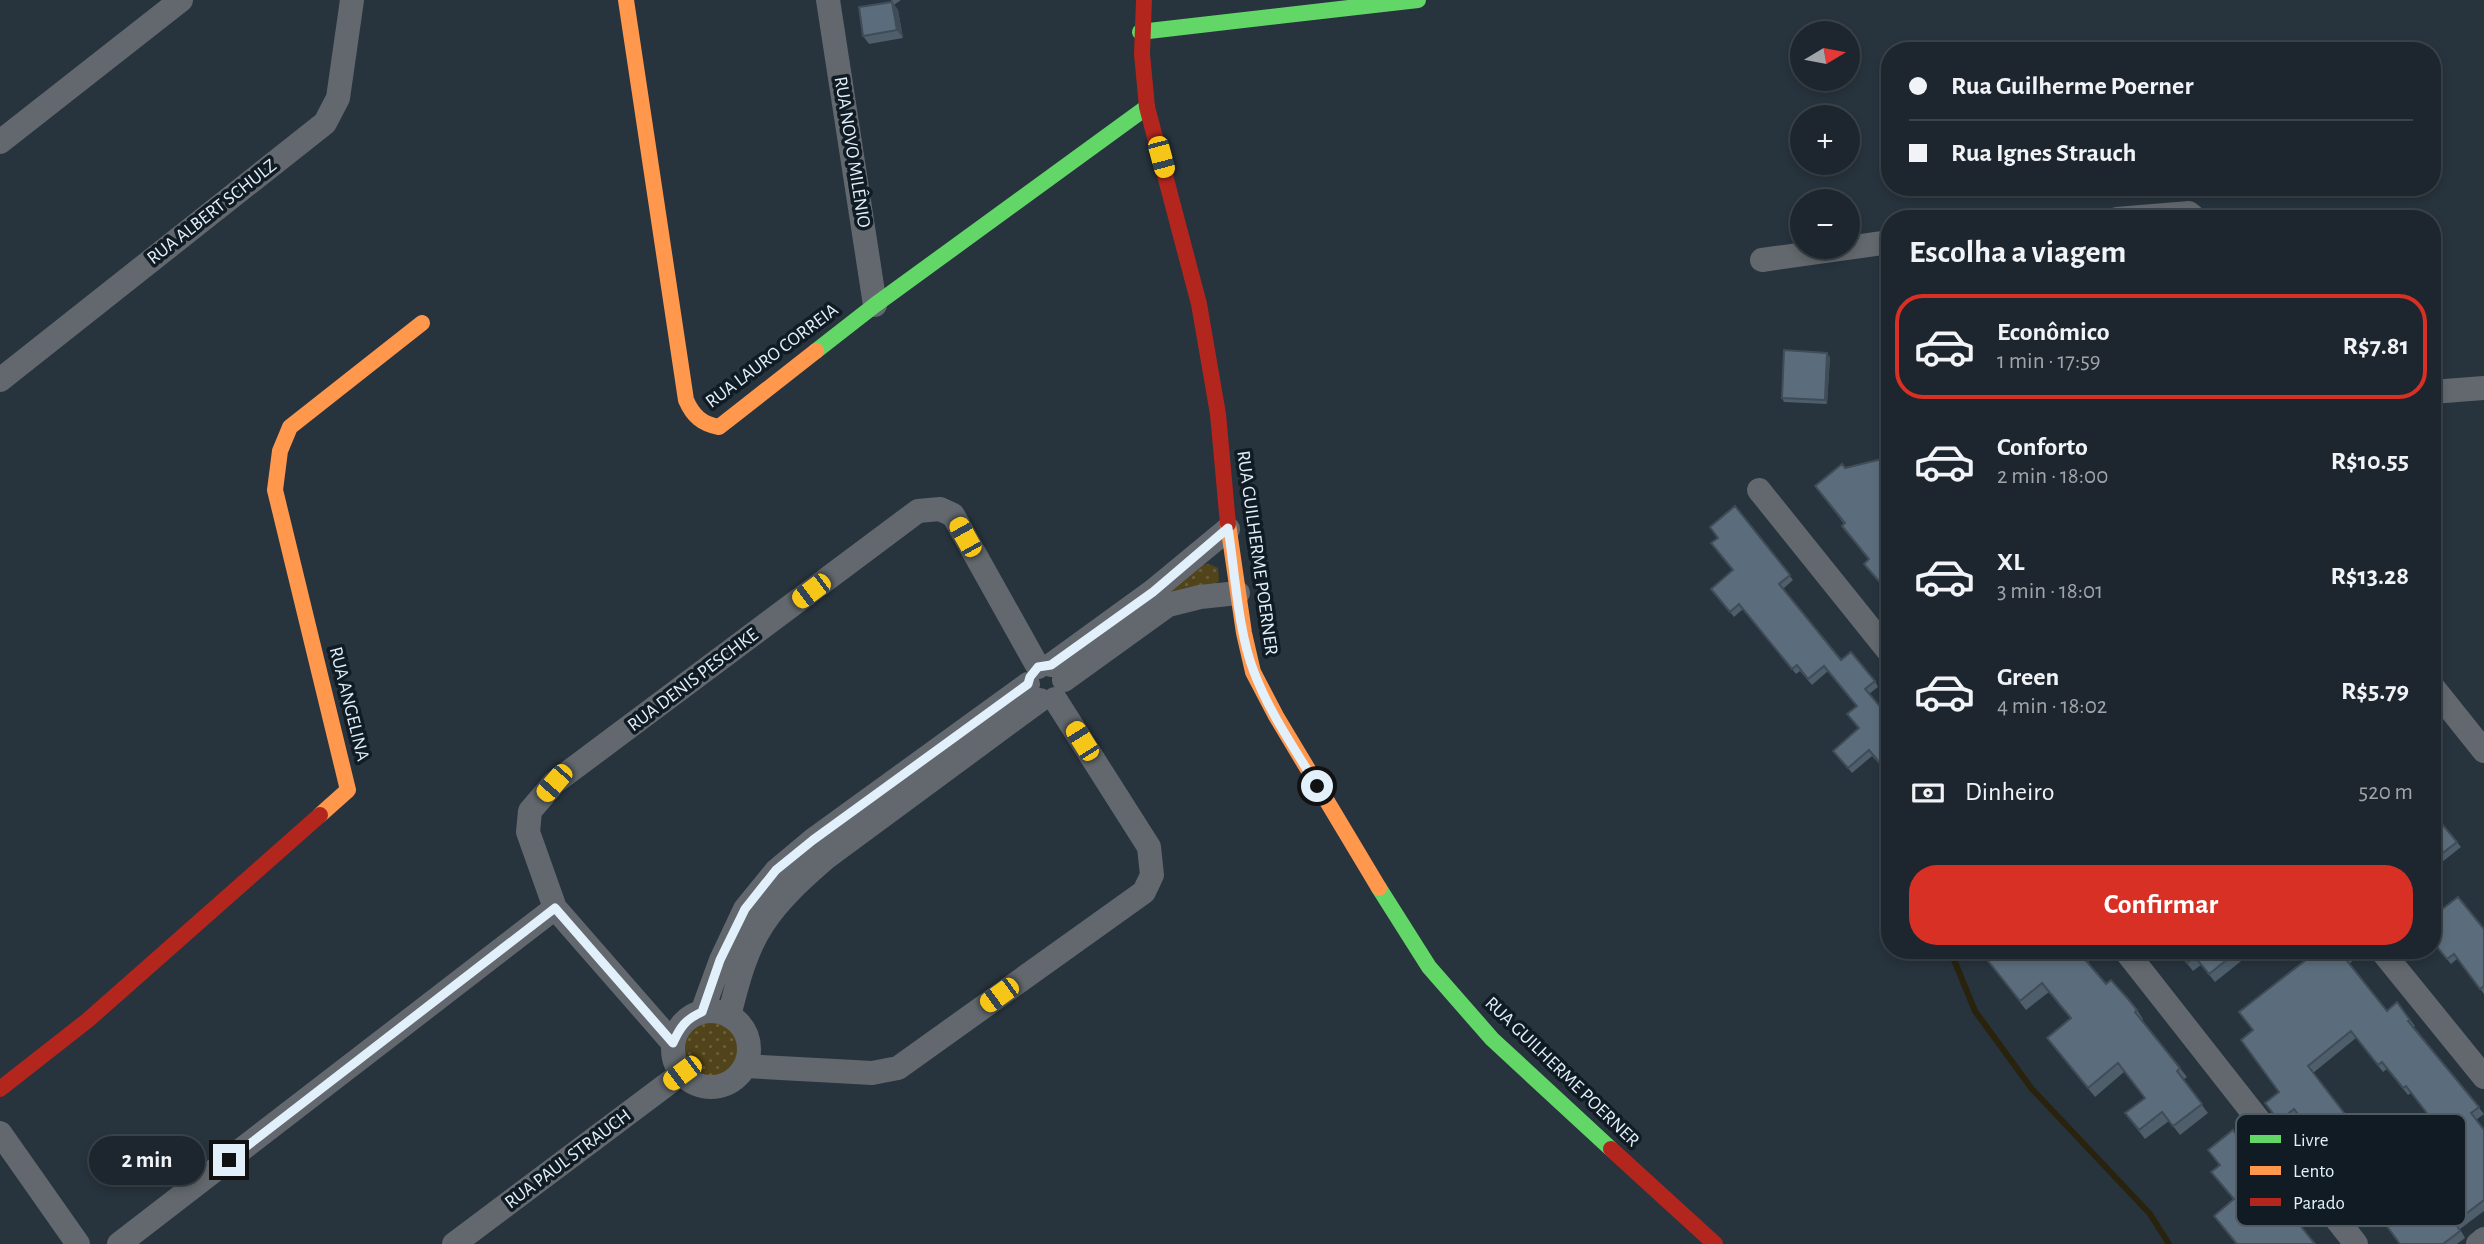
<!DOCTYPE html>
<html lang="pt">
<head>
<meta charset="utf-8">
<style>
	:root { --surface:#1d262e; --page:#2a323a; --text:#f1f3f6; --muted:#a0a5aa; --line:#3b434a; --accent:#d93025 }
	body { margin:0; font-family:"Alegreya Sans",sans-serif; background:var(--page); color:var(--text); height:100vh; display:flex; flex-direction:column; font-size:26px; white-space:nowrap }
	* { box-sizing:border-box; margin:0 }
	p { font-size:23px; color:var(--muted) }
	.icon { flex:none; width:38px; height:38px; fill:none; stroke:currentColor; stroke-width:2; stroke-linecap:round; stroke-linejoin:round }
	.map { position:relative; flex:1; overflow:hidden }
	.panel { position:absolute; left:1881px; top:210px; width:560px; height:749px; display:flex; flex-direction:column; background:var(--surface); border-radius:28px; box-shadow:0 4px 10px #0003,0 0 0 2px var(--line) }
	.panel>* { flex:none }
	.banner { position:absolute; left:1881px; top:42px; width:560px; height:154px; border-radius:28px; box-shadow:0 4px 10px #0003,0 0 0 2px var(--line); display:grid; align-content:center; height:154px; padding:0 28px; background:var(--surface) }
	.needle { width:46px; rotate:80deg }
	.fabs { position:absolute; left:1790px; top:21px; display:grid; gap:14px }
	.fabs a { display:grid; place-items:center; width:70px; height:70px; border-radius:50%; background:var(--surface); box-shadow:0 4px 10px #0003,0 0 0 2px var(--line); font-size:35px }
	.end { position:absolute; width:32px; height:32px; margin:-16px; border:9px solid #e2f0fc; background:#111; box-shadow:0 0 0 4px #111 }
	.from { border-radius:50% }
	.bubble { position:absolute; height:49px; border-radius:24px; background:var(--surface); box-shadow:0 4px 10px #0003,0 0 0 2px var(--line); font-size:23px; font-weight:600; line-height:49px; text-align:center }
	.car { position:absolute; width:21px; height:42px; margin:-21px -10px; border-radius:9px; box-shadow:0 0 5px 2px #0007; background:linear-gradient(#f5c518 24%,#345 0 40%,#f5c518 0 76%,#345 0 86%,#f5c518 0) }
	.banner b { display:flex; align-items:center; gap:24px; height:66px; font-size:26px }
	.banner b+b { border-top:2px solid var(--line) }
	.banner i { width:18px; height:18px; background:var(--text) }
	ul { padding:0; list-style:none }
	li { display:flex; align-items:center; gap:21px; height:105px; margin:0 14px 10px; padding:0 14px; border:4px solid transparent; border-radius:28px }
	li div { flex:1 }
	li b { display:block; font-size:26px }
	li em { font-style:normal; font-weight:600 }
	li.selected { border-color:var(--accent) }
	li>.icon { width:63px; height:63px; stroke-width:1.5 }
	h2 { padding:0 28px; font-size:32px; line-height:84px }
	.pay { display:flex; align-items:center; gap:18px; height:77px; padding:0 28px; font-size:26px }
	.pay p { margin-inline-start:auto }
	.action { display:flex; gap:14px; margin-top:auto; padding:14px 28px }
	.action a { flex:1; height:80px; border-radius:28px; background:var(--accent); color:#fff; font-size:28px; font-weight:600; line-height:80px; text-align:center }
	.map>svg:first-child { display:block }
	.grass { fill:url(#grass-dots) }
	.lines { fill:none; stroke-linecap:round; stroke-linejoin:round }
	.stream { stroke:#29230d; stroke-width:6 }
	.street { stroke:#62686d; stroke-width:24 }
	.fast { stroke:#63d668; stroke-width:16 }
	.slow { stroke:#ff974d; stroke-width:16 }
	.jam { stroke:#b3261e; stroke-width:16 }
	.wall { fill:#4e5e6b; fill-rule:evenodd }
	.shaded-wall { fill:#404c57 }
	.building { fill:#5b6d7c; stroke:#404c57; stroke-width:2; fill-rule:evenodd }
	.route { stroke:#e2f0fc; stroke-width:9 }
	.labels { text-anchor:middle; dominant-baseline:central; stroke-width:7; stroke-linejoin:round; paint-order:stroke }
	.street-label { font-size:19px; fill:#e2f0fc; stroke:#111b23 }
	.key { fill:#111b23; stroke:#505b64; stroke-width:2 }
	.key-label { font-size:19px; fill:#e2f0fc }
</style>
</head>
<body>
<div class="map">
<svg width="2484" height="1244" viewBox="0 0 2484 1244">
	<defs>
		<pattern id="grass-dots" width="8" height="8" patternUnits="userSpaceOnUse" patternTransform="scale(1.75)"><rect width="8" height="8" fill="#51441a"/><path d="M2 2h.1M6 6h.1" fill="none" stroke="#6a5f3c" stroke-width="1.8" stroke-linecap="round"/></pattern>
	</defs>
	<rect width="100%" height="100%" fill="#27333d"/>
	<path class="grass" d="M 1209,564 L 1218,568 L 1219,581 L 1214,585 L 1185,588 L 1165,596 L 1203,565 Z
		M681 1050a30 30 0 1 1 60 0a30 30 0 1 1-60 0Z"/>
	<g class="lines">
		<path class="stream" d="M 1950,950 L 1975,1011 L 2032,1089 L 2150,1214 L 2169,1244"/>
		<path class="street" d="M 828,0 L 875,305
			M 0,142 L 181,0
			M 2117,219 L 2189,213 L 2196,219
			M 1762,260 L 1890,242
			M 0,380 L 325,123 L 338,98 L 352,0
			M 2432,392 L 2484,388
			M 1759,490 L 1890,653
			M 1051,665 L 1153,591 L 1228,529
			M 1064,680 L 1168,605 L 1200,597 L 1238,593
			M 2432,686 L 2484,751
			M 2125,950 L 2356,1244
			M 2381,950 L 2484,1077
			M673 1049a38 38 0 1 1 76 0a38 38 0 1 1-76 0Z
			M 702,1012 L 721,960 L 745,909 L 776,871 L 813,840 L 1028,684
			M 729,1016 C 737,985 745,951 763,924 C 780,898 804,877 827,857 L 1040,700
			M 673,1043 L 555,908 L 528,832 L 530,811 L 554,783 L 918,511 L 940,509 L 953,515 L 1038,667
			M 745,1066 L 872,1073 L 898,1068 L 1144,892 L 1152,875 L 1149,847 L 1055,699
			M 0,1133 L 78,1244
			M 119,1244 L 555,908
			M 454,1244 L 682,1073
			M 2478,1244 L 2484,1239"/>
		<path class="fast" d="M 1140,32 L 1418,0
			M 816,351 L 875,305 L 1147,107
			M 1379,888 L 1429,967 L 1492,1039 L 1611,1149"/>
		<path class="slow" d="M 626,0 L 686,400 C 693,416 702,424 719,427 L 816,351
			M 1228,524 L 1244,633 L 1253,672 L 1276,716 L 1379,888
			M 320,815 L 348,790 L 275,490 L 280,451 L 290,427 L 422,323"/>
		<path class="jam" d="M 1144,0 L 1142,54 L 1147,107 L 1199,304 L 1218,414 L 1228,524
			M 0,1089 L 88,1020 L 320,815
			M 1611,1149 L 1715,1244"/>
	</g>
	<path class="wall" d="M 891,0 L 901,0 L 894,5 Z
		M 892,2 L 898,10 L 903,38 L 869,44 L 863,36 Z
		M 1830,357 L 1827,404 L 1784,402 L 1782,398 Z
		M 1845,468 L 1890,470 L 1890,596 L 1864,564 L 1869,560 L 1848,534 L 1842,526 L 1844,524 L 1815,486 Z
		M 1735,506 L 1793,580 L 1783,589 L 1841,660 L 1875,681 L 1878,687 L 1869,694 L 1890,718 L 1890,776 L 1872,756 L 1852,773 L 1833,751 L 1858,728 L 1847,714 L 1857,706 L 1828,671 L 1812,685 L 1800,671 L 1796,674 L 1743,609 L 1734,617 L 1711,589 L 1733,571 Z
		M 2432,812 L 2461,847 L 2432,870 Z
		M 2484,929 L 2484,994 L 2457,959 L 2451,964 L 2432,942 Z
		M 1993,950 L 2089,950 L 2094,957 L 2087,963 L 2106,984 L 2137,1010 L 2143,1019 L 2142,1020 L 2187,1077 L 2183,1080 L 2208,1113 L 2180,1135 L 2169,1121 L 2145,1139 L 2125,1113 L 2145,1098 L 2124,1072 L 2095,1097 L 2047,1038 L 2070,1018 L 2049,992 L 2026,1010 L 1985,957 Z
		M 2176,950 L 2255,950 L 2215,982 L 2201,965 L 2193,971 Z
		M 2300,950 L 2358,950 L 2360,954 L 2349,964 L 2387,1011 L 2397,1002 L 2415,1026 L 2414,1027 L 2484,1114 L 2476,1120 L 2484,1130 L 2484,1211 L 2460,1229 L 2465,1238 L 2457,1244 L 2400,1244 L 2367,1199 L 2356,1207 L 2338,1183 L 2347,1176 L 2315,1133 L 2313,1134 L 2299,1116 L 2284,1128 L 2265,1103 L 2279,1092 L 2253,1030 L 2239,1012 L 2307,959 ZM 2356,1038 L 2383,1072 L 2387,1069 L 2408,1095 L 2411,1093 L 2430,1117 L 2403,1138 L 2382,1149 L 2352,1123 L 2313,1073 Z
		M 2208,1150 L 2259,1162 L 2264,1168 L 2258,1173 L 2315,1244 L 2236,1244 L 2214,1216 L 2234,1200 L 2211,1172 L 2219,1165 Z"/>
	<path class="shaded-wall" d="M 892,2 L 898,10 L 903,38 L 897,30 Z
		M 1827,353 L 1830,357 L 1827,404 L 1825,400 Z"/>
	<path class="building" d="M 892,2 L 897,30 L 863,36 L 859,7 Z
		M 1784,350 L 1827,353 L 1825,400 L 1782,398 Z
		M 1882,459 L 1890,470 L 1890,594 L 1864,564 L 1869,559 L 1842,526 L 1845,523 L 1815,486 L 1842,464 L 1845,468 Z
		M 1735,506 L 1790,575 L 1779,584 L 1841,660 L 1851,652 L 1875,681 L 1865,689 L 1890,718 L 1890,775 L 1869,750 L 1848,768 L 1833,751 L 1859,728 L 1847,714 L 1857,706 L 1824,666 L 1808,679 L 1797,665 L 1792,669 L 1739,604 L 1730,612 L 1711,589 L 1733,570 L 1711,543 L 1718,538 L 1710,527 Z
		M 2432,812 L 2457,842 L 2432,861 Z
		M 2458,897 L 2484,929 L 2484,986 L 2480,989 L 2454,954 L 2447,959 L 2432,941 L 2432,917 Z
		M 1993,950 L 2085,950 L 2080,954 L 2106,984 L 2111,980 L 2128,999 L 2137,1010 L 2135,1012 L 2180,1068 L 2177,1071 L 2202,1104 L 2173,1126 L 2162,1112 L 2139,1130 L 2125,1113 L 2145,1098 L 2118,1063 L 2088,1088 L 2047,1038 L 2071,1018 L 2042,983 L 2020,1001 L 1985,957 Z
		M 2177,950 L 2239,950 L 2209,974 L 2195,957 L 2187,963 Z
		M 2300,950 L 2352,950 L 2344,957 L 2387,1011 L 2397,1002 L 2410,1020 L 2408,1021 L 2479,1107 L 2471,1113 L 2484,1130 L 2484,1200 L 2455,1222 L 2460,1231 L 2443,1244 L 2400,1244 L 2362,1192 L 2352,1200 L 2338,1183 L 2348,1176 L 2310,1126 L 2308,1127 L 2294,1109 L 2279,1121 L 2265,1103 L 2279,1092 L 2241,1040 L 2253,1030 L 2239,1012 L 2307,959 ZM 2351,1031 L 2378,1065 L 2382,1062 L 2403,1088 L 2406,1086 L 2430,1117 L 2403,1138 L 2400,1135 L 2382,1149 L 2358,1118 L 2352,1123 L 2308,1066 Z
		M 2233,1130 L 2259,1162 L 2253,1167 L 2315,1244 L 2237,1244 L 2214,1216 L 2234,1199 L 2211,1172 L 2220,1165 L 2208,1150 Z"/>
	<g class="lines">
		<path class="route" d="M 229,1160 L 555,908 L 673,1043 C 680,1027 686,1019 702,1012 L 720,960 L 745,909 L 776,870 L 813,840 L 1028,684 L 1030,677 L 1038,667 L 1051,665 L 1153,592 L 1228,528 C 1235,572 1238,632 1254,672 C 1269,712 1295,749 1317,786"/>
	</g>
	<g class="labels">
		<g class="street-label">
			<text transform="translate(852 152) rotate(81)">RUA NOVO MILÊNIO</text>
			<text transform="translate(212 212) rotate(-38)">RUA ALBERT SCHULZ</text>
			<text transform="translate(772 356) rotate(-37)">RUA LAURO CORREIA</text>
			<text transform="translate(1257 553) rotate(82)">RUA GUILHERME POERNER</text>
			<text transform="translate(693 680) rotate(-37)">RUA DENIS PESCHKE</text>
			<text transform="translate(349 704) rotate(76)">RUA ANGELINA</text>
			<text transform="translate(1562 1072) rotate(44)">RUA GUILHERME POERNER</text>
			<text transform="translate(568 1159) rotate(-37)">RUA PAUL STRAUCH</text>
		</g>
	</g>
	<rect x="2236" y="1114" width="230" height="112" rx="10" class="key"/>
	<rect x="2250" y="1135" width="31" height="8" fill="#63d668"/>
	<rect x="2250" y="1166" width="31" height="9" fill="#ff974d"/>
	<rect x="2250" y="1198" width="31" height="8" fill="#b3261e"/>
	<g class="key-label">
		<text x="2293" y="1146">Livre</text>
		<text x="2293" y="1177">Lento</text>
		<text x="2293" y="1209">Parado</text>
	</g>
</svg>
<div class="fabs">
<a><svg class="needle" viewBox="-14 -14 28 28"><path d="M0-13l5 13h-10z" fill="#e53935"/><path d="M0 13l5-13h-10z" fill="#a0a5aa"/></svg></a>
<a>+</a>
<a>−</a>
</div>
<i class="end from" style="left:1317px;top:786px"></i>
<i class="end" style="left:229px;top:1160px"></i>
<div class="bubble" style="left:89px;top:1136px;width:116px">2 min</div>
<i class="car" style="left:1161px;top:157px;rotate:165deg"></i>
<i class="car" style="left:965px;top:537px;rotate:331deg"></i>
<i class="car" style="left:811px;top:591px;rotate:233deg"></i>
<i class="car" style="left:1082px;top:741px;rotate:328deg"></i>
<i class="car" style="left:554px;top:783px;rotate:221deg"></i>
<i class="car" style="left:999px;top:995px;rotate:234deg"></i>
<i class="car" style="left:682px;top:1073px;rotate:233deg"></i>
<div class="banner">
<b><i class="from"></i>Rua Guilherme Poerner</b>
<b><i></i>Rua Ignes Strauch</b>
</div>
<section class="panel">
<h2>Escolha a viagem</h2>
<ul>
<li class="selected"><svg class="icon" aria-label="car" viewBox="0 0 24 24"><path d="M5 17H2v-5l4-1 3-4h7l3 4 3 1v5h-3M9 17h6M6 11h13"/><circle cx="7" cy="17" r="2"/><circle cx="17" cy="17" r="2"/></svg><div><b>Econômico</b><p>1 min · 17:59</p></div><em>R$7.81</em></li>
<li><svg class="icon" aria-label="car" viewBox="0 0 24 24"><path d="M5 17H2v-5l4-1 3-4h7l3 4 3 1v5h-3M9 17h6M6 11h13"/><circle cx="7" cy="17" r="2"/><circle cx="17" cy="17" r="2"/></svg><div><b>Conforto</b><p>2 min · 18:00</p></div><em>R$10.55</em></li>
<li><svg class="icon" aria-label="car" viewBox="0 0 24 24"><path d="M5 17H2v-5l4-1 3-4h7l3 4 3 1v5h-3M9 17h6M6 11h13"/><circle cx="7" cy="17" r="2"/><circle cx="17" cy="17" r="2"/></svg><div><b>XL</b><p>3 min · 18:01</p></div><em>R$13.28</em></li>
<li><svg class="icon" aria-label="car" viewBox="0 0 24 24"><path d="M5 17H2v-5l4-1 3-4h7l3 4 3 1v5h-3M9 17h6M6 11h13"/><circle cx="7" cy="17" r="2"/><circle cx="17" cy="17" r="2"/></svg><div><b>Green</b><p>4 min · 18:02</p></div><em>R$5.79</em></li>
</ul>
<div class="pay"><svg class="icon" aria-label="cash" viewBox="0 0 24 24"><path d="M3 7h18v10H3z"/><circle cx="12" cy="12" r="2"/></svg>Dinheiro<p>520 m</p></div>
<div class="action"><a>Confirmar</a></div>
</section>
</div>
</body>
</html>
